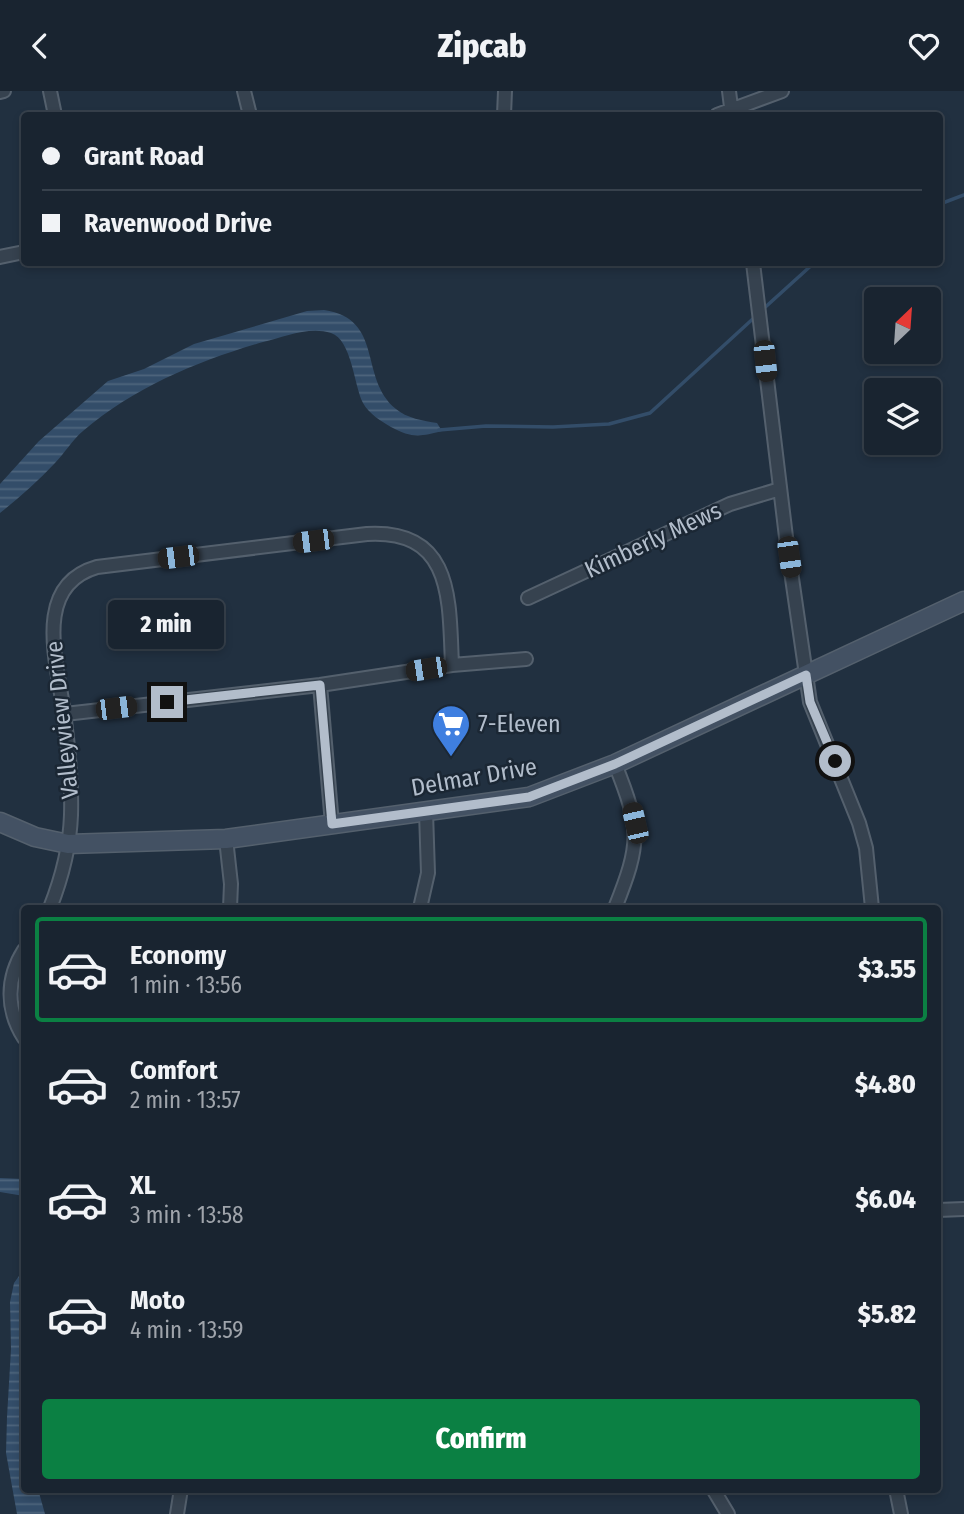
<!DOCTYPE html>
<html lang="en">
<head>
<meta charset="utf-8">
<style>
	:root { --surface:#192430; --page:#26303c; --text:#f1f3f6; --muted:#9fa4ab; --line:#37414c; --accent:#0b8043 }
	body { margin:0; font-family:"Fira Sans Condensed",sans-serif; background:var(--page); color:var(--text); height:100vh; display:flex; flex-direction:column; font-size:26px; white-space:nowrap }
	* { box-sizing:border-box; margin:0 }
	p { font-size:23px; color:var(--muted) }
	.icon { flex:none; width:38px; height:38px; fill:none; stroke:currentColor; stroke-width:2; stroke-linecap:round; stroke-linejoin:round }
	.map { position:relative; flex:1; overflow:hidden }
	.drawer { position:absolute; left:21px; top:814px; width:920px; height:588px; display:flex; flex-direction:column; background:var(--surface); border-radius:7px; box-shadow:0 4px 10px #0003,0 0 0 2px var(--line) }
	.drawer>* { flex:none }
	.top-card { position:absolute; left:21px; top:21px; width:922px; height:154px; border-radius:7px; box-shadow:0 4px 10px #0003,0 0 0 2px var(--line); display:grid; align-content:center; height:154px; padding:0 21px; background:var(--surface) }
	.needle { width:46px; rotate:25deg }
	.tools { position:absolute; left:864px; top:196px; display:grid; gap:14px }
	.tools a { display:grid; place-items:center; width:77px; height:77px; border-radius:7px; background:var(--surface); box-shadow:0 4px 10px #0003,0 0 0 2px var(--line); font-size:35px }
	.end { position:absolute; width:32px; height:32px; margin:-16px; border:9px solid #b2bdcb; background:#111; box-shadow:0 0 0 4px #111 }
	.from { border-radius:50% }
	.bubble { position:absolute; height:49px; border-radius:7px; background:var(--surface); box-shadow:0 4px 10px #0003,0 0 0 2px var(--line); font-size:23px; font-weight:800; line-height:49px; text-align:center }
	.car { position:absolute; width:21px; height:42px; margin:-21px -10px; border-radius:9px; box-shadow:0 0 5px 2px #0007; background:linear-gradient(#222 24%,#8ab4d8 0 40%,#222 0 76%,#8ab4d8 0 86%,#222 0) }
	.top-card b { display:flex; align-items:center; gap:24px; height:66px; font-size:26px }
	.top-card b+b { border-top:2px solid var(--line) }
	.top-card i { width:18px; height:18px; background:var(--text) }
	ul { padding:12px 0 0; list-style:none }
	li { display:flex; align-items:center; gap:21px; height:105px; margin:0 14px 10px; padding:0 7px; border:4px solid transparent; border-radius:7px }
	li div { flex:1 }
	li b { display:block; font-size:26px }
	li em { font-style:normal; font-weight:800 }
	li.current { border-color:var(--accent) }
	li>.icon { width:63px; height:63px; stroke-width:1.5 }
	.primary-button { display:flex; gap:14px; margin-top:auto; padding:14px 21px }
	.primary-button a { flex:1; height:80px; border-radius:7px; background:var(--accent); color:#fff; font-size:28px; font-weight:800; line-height:80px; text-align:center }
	header { display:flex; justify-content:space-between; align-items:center; height:91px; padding:0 21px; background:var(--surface); font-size:32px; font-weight:800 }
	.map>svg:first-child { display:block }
	.water { fill:url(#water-rules) }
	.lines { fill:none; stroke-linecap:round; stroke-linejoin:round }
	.stream { stroke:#334d69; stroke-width:3.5 }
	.street-casing { stroke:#54606d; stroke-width:16 }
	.secondary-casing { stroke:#54606d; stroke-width:21 }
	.street { stroke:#36424f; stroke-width:12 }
	.secondary { stroke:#435163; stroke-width:18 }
	.route { stroke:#b2bdcb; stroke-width:9 }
	.labels { text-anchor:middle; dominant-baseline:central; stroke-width:5; stroke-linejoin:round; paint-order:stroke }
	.street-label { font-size:24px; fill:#b2bdcb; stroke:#1b2734 }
	.poi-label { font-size:24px; fill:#b2bdcb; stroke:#1b2734; text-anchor:start }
</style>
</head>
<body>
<header><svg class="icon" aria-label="back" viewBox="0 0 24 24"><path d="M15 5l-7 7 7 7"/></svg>Zipcab<svg class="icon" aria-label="heart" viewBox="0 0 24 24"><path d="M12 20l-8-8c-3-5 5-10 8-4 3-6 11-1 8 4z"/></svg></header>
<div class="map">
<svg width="964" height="1423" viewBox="0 0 964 1423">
	<defs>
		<pattern id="water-rules" width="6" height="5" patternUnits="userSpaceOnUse" patternTransform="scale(1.75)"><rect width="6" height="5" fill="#334d69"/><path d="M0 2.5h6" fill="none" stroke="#4e657d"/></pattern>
	</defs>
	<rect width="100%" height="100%" fill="#213040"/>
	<path class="water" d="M 324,219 C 385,228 358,287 396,318 C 406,327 424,330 437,332 L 442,340 C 420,346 411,347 391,336 C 381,330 369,323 363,312 C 354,295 352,249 331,242 C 309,235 284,246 263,251 C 198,270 135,296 83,340 C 72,349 65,362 55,372 C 38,390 19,407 0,422 L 0,393 L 39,350 L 108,290 L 144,278 L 194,253 L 307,220 Z
		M 0,1087 L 24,1088 L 24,1105 L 0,1101 Z
		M 24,1178 L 24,1398 L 38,1398 L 45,1423 L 17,1423 L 6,1362 L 7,1326 L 11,1258 L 10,1211 L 14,1192 Z"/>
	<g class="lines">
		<path class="stream" d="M 940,113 L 964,104
			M 761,220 L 814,172
			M 439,339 L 486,335 L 553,336 L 609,333 L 650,322 L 756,225"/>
		<defs>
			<path id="street" d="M 50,0 L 55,24
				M 244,0 L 250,24
				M 729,0 L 732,24
				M 0,1 L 4,0
				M 504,24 L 505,0
				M 717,24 L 782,0
				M 0,166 L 24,161
				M 753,172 L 786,446 L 810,611 L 859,732 L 866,757 L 872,817
				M 528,507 L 730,413 L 780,398
				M 320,594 L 332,733
				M 65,623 L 320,594 L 452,574 L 526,568
				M 615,673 C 641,738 641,752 615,817
				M 226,748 L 231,793 L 230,817
				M 50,817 C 61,789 70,754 71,724 C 72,693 68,652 64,622 C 58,574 31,495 97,476 L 367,443 C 454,438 449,510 452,574
				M 420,817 L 428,782 L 426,721
				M 24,859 C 6,887 6,919 24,947
				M 938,1119 L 964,1118
				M 713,1398 L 728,1423
				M 896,1398 L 901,1423
				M 177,1423 L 181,1398"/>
			<path id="secondary" d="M 0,731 L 35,746 L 68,753 L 226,748 L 529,706 L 615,673 L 964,510"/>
		</defs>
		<use href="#street" class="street-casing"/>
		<use href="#secondary" class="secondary-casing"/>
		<use href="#street" class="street"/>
		<use href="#secondary" class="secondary"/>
	</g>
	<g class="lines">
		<path class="route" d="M 167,611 L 320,594 L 332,733 L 529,706 L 615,673 L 806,584 L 810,611 L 835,670"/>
	</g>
	<defs>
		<symbol id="supermarket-pin" viewBox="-11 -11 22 30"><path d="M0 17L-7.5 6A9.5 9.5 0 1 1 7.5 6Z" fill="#3f7fe0" stroke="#1b2734"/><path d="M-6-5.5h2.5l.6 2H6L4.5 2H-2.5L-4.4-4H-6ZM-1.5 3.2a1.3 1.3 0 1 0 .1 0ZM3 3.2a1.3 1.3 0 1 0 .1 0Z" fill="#fff"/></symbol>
	</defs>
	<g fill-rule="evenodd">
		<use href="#supermarket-pin" x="429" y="611" width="44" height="60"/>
	</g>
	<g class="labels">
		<g class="street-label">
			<text transform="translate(653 449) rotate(-25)">Kimberly Mews</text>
			<text transform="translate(62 629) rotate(-96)">Valleyview Drive</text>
			<text transform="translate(474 686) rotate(-10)">Delmar Drive</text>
		</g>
		<g class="poi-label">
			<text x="478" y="633">7-Eleven</text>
		</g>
	</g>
</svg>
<div class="tools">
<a><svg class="needle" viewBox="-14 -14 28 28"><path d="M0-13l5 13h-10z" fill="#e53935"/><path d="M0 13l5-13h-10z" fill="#9fa4ab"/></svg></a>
<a><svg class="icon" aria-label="layers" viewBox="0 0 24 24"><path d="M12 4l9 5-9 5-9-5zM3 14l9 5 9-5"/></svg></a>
</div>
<i class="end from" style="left:835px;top:670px"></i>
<i class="end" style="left:167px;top:611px"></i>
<div class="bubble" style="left:108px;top:509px;width:116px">2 min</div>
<i class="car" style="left:765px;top:270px;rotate:174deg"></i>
<i class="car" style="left:313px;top:450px;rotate:263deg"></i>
<i class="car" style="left:178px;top:466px;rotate:263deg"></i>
<i class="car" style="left:789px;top:466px;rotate:172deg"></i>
<i class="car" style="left:426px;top:578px;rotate:261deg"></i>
<i class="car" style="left:116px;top:617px;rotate:83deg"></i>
<i class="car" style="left:635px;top:732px;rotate:347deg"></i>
<div class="top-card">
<b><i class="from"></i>Grant Road</b>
<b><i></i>Ravenwood Drive</b>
</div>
<section class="drawer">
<ul>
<li class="current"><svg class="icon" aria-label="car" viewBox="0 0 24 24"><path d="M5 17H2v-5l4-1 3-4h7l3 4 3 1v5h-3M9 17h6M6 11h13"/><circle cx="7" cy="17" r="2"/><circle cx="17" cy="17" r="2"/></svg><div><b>Economy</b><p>1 min · 13:56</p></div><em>$3.55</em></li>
<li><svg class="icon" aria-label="car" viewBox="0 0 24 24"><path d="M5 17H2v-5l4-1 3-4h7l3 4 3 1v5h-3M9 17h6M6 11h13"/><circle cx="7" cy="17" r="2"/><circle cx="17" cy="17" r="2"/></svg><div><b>Comfort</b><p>2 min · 13:57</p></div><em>$4.80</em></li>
<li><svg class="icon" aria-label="car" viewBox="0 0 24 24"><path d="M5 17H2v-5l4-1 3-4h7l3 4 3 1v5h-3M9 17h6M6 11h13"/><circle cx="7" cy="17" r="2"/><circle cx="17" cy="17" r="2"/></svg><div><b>XL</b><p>3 min · 13:58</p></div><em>$6.04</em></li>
<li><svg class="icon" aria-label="car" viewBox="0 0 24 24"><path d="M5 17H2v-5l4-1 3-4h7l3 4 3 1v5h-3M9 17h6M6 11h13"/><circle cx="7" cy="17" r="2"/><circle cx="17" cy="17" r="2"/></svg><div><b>Moto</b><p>4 min · 13:59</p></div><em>$5.82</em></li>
</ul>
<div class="primary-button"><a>Confirm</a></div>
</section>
</div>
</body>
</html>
